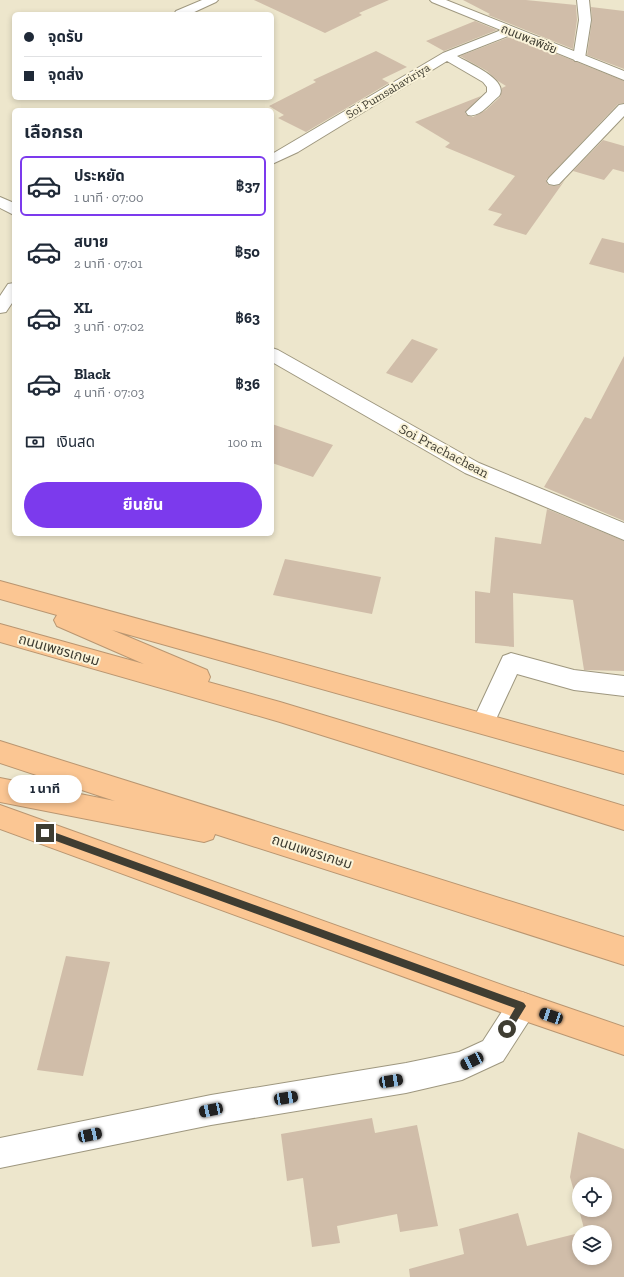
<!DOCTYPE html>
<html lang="th">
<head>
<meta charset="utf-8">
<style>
	:root { --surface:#fff; --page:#f6f6f7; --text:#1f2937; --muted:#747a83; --line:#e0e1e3; --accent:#7c3aed }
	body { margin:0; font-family:"Zilla Slab","Noto Sans Thai",serif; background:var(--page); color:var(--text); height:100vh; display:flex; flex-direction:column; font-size:15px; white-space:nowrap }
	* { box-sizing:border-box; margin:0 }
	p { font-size:13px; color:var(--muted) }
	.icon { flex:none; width:22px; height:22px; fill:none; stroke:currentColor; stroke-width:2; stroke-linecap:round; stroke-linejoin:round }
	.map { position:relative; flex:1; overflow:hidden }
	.panel { position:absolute; left:12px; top:108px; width:262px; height:428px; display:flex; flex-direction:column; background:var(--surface); border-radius:6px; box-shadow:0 2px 6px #0003 }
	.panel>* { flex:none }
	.hud { position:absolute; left:12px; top:12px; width:262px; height:88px; border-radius:6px; box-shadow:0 2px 6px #0003; display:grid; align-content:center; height:88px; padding:0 12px; background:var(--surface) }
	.controls { position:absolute; left:572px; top:1177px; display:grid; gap:8px }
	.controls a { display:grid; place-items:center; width:40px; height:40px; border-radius:50%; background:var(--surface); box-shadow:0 2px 6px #0003; font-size:20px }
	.end { position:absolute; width:18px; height:18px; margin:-9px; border:5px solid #3f3d32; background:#fff; box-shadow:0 0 0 2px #fff }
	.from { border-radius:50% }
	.bubble { position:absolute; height:28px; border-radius:14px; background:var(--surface); box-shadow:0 2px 6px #0003; font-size:13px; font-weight:700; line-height:28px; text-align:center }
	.car { position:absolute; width:12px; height:24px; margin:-12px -6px; border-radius:5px; box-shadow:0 0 3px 1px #0007; background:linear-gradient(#222 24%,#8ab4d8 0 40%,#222 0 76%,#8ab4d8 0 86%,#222 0) }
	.hud b { display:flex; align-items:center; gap:14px; height:38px; font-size:15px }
	.hud b+b { border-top:1px solid var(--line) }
	.hud i { width:10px; height:10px; background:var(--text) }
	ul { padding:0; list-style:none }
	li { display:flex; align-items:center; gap:12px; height:60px; margin:0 8px 6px; padding:0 4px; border:2px solid transparent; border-radius:6px }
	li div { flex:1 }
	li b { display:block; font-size:15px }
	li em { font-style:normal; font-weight:700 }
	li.current { border-color:var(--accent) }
	li>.icon { width:36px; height:36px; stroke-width:1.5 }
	h2 { padding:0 12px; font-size:18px; line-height:48px }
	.pay { display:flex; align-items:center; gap:10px; height:44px; padding:0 12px; font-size:15px }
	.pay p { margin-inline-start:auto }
	.button { display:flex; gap:8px; margin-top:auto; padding:8px 12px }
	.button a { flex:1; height:46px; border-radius:24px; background:var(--accent); color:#fff; font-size:16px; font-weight:700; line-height:46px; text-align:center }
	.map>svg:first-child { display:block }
	.building { fill:#d0bda9 }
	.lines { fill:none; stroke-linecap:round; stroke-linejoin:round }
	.street-casing { stroke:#9e977f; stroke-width:2 }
	.secondary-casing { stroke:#9e977f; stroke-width:2 }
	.highway-casing { stroke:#b99671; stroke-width:2 }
	.street { fill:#fff; fill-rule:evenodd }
	.secondary { fill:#fff; fill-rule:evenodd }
	.highway { fill:#fbc693; fill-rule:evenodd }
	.route { fill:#3f3d32 }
	.labels { text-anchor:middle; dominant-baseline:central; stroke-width:4; stroke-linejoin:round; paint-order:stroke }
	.far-street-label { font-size:12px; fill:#3f3d32; stroke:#faf3d9 }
	.street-label { font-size:14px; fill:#3f3d32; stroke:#faf3d9 }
</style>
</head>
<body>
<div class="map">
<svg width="624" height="1277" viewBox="0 0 624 1277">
	<rect width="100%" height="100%" fill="#ede6cc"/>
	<path class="building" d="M 254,0 L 389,0 L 359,13 L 362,15 L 325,33 Z
		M 463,0 L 526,0 L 576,5 L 577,20 L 573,49 L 488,15 L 490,14 Z
		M 591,7 L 624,11 L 624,69 L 587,55 L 592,20 Z
		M 475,21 L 497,30 L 444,51 L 426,41 Z
		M 512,36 L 624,81 L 624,103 L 618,104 L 546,180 L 548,185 L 554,186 L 560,185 L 565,180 L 526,235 L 493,225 L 502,214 L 488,210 L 515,176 L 445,147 L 450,143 L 415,122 L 481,96 L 465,113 L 468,116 L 473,117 L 486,110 L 500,97 L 502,88 L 506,86 L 498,81 L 487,71 L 460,56 Z
		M 376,51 L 407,67 L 382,79 L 389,83 L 306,132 L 278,118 L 284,115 L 269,106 L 316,82 L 313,80 Z
		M 603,140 L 624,146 L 624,172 L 613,169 L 604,180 L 573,171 Z
		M 602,238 L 624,243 L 624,273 L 589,264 Z
		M 412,339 L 438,349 L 412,383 L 386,373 Z
		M 624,356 L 624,521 L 544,487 L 585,417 L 591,419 Z
		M 272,424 L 333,445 L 313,477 L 272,463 Z
		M 547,509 L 624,541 L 624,671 L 584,670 L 573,600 L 513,593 L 514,647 L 475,643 L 475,591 L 490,593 L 495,537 L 541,544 Z
		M 285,559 L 381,577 L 372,614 L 273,595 Z
		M 66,956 L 110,962 L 83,1076 L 37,1070 Z
		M 372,1118 L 375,1133 L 417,1125 L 438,1226 L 400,1232 L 397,1214 L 337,1226 L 340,1243 L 312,1247 L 303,1178 L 287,1181 L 281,1134 Z
		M 578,1132 L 624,1149 L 624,1277 L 410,1277 L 409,1269 L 464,1254 L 459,1229 L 518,1213 L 527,1246 L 579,1233 L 579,1258 L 605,1258 L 605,1232 L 583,1232 L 585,1232 L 579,1210 L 605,1210 L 605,1184 L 579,1184 L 579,1210 L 570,1177 Z"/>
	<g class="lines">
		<defs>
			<path id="street" d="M 202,0 L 218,0 L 216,2 L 190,14 L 174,14 L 176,11 Z
				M 577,0 L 589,0 L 591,20 L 585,58 L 583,61 L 575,61 L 573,58 L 579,20 Z
				M 509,27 L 513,28 L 515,31 L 513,34 L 457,56 C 468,63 510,80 499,96 C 490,103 480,118 468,115 L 466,112 L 487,92 L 487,87 L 483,82 L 447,61 L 298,152 L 272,164 L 272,154 L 443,53 Z
				M 624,104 L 624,116 L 559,184 L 554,185 L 549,184 L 547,181 L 549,178 L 619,105 Z
				M 0,197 L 14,203 L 14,215 L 0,208 Z
				M 14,283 L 14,300 L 6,312 L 0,313 L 0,296 L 8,284 Z
				M 272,348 L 278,350 L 479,463 L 624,523 L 624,540 L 465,473 L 272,362 Z
				M 511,653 L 574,670 L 624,676 L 624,696 L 574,690 L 517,674 L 491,730 L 483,734 L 475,730 L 471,723 L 475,716 L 503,656 Z
				M 522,992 L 532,996 L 536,1006 L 532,1016 L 503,1061 L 462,1080 L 406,1093 L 211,1125 L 0,1168 L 0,1138 L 211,1095 L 406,1063 L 459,1052 L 483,1041 L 512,996 Z"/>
			<path id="secondary" d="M 430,0 L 446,0 L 624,71 L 624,80 L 432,2 Z"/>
			<path id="highway" d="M 0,581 L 624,752 L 624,774 L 112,630 L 207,670 L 210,677 L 208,682 L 280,702 L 624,806 L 624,830 L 280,722 L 0,642 L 0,624 L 144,664 L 57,626 L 54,620 L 57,615 L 0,599 Z
				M 0,741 L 624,937 L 624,965 L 215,834 L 213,839 L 204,842 L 0,802 L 0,778 L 115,801 L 0,763 Z
				M 0,805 L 522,992 L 624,1027 L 624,1055 L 522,1020 L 0,829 Z"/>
		</defs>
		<use href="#street" class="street-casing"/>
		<use href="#secondary" class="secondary-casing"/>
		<use href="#highway" class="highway-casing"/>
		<use href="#street" class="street"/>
		<use href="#secondary" class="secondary"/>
		<use href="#highway" class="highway"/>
	</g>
	<path class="route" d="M 45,829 L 522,1002 L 524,1003 L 526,1006 L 510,1032 L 507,1033 L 504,1032 L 503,1029 L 515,1008 L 45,837 L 41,833 Z"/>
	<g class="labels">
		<g class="far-street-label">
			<text transform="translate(529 39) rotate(22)">ถนนพลพิชัย</text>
			<text transform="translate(388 91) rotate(-31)">Soi Pumsahaviriya</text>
		</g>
		<g class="street-label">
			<text transform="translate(444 451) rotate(28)">Soi Prachachean</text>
			<text transform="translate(59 650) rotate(16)">ถนนเพชรเกษม</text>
			<text transform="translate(312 852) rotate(18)">ถนนเพชรเกษม</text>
		</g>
	</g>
</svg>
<div class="controls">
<a><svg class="icon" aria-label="locate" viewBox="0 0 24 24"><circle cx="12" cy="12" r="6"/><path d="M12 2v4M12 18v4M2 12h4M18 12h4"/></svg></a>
<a><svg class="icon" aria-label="layers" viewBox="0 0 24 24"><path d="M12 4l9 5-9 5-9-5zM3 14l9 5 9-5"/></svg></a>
</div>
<i class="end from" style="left:507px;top:1029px"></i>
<i class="end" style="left:45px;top:833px"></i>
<div class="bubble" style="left:8px;top:775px;width:74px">1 นาที</div>
<i class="car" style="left:551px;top:1016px;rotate:289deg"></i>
<i class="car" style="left:472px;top:1061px;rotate:244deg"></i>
<i class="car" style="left:391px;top:1081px;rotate:81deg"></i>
<i class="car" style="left:286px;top:1098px;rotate:81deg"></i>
<i class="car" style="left:211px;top:1110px;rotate:258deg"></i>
<i class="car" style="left:90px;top:1135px;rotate:78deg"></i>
<div class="hud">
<b><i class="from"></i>จุดรับ</b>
<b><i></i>จุดส่ง</b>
</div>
<section class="panel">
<h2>เลือกรถ</h2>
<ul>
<li class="current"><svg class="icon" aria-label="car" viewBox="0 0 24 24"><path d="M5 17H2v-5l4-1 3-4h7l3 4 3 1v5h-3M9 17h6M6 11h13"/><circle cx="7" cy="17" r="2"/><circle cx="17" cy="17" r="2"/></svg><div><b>ประหยัด</b><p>1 นาที · 07:00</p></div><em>฿37</em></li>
<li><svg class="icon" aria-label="car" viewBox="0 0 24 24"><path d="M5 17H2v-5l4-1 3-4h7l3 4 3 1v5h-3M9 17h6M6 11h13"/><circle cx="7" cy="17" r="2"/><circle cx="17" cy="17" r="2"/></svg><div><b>สบาย</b><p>2 นาที · 07:01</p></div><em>฿50</em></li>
<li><svg class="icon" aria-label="car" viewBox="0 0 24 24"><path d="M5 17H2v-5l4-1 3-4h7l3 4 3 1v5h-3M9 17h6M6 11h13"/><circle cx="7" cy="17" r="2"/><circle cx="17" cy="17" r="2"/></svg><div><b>XL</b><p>3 นาที · 07:02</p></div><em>฿63</em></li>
<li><svg class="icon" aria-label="car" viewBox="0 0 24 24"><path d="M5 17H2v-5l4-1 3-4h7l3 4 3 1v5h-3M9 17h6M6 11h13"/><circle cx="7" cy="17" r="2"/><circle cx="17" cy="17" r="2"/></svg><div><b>Black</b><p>4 นาที · 07:03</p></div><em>฿36</em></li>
</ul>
<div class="pay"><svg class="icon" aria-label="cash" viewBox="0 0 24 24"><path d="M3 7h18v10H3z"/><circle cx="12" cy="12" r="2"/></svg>เงินสด<p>100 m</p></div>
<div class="button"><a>ยืนยัน</a></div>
</section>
</div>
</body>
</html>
